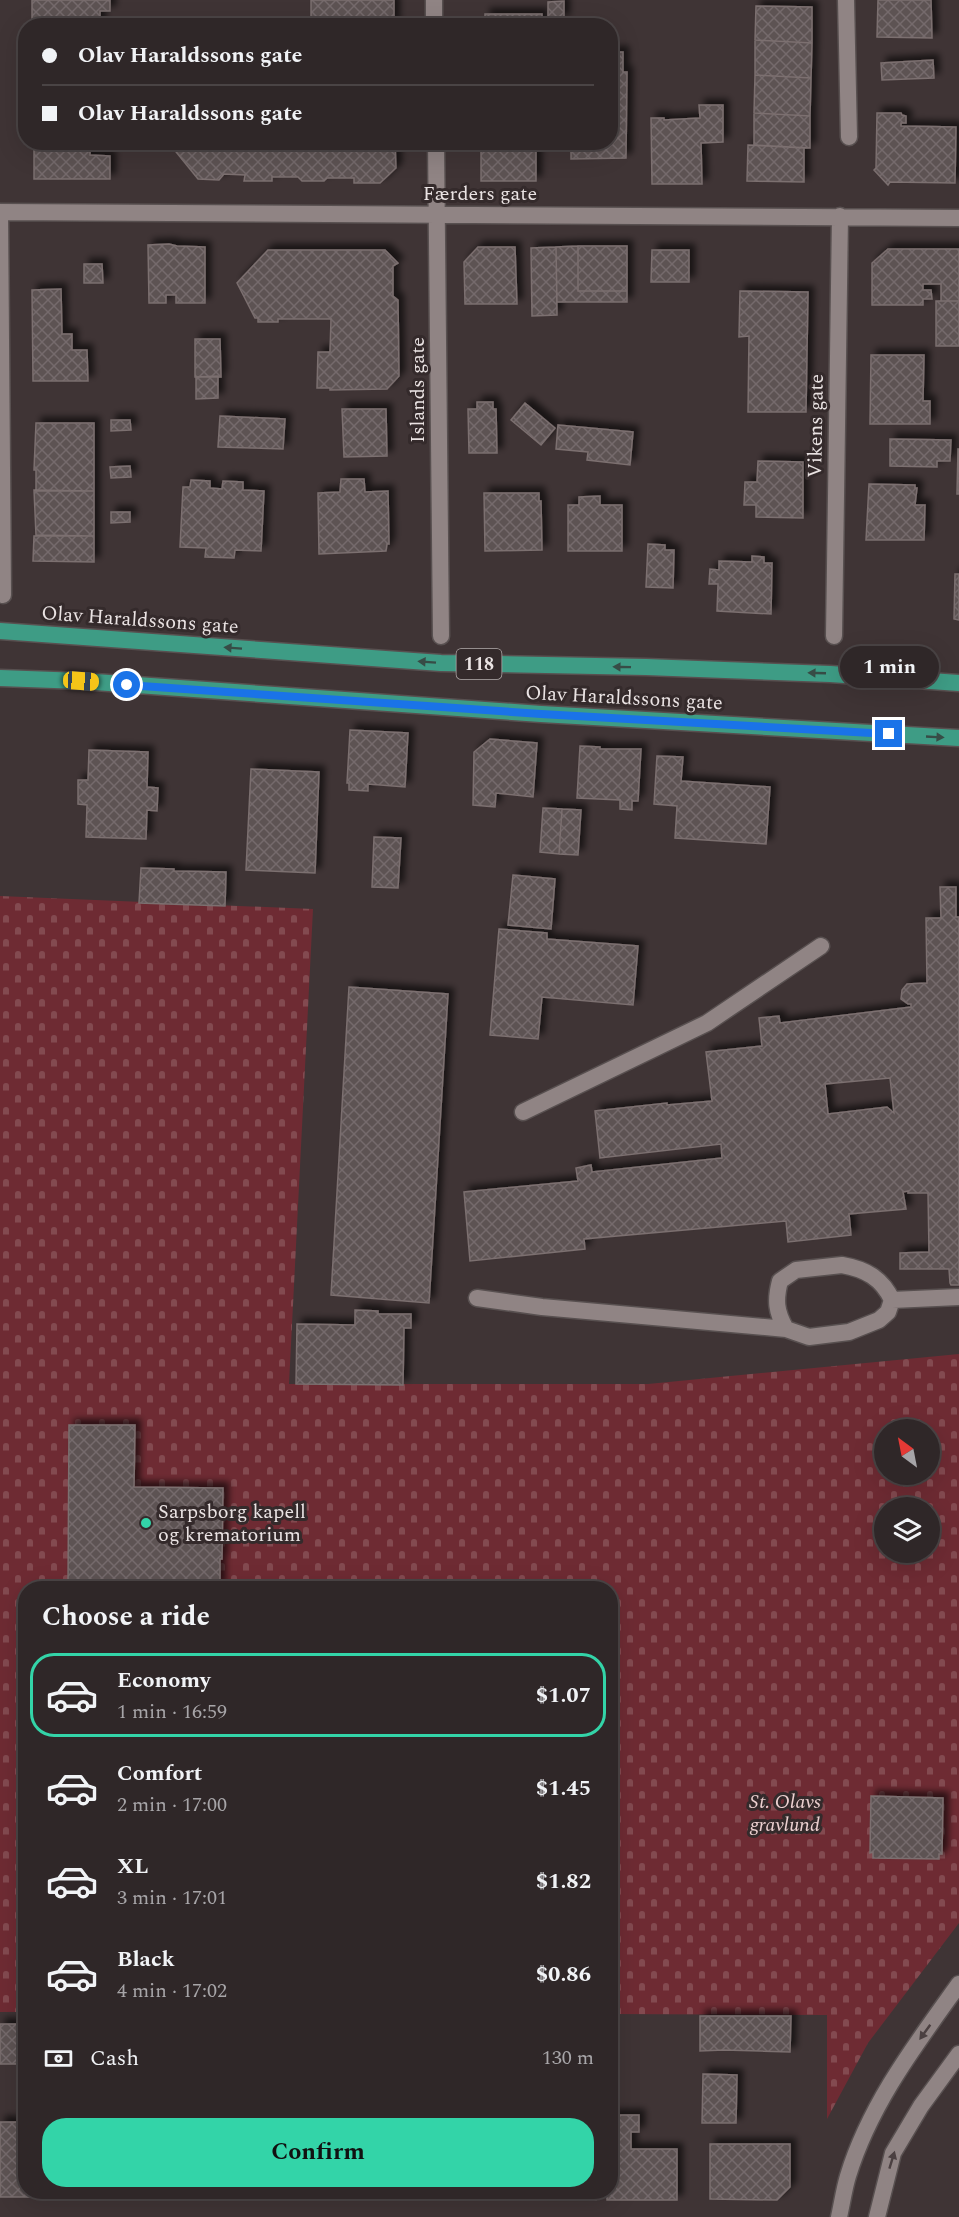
<!DOCTYPE html>
<html lang="en">
<head>
<meta charset="utf-8">
<style>
	:root { --surface:#2f2728; --page:#3b3334; --text:#f1f3f6; --muted:#a7a5a8; --line:#4a4445; --accent:#33d4a8 }
	body { margin:0; font-family:Spectral,serif; background:var(--page); color:var(--text); height:100vh; display:flex; flex-direction:column; font-size:22px; white-space:nowrap }
	* { box-sizing:border-box; margin:0 }
	p { font-size:20px; color:var(--muted) }
	.icon { flex:none; width:33px; height:33px; fill:none; stroke:currentColor; stroke-width:2; stroke-linecap:round; stroke-linejoin:round }
	.map { position:relative; flex:1; overflow:hidden }
	.side { position:absolute; left:18px; top:1581px; width:600px; height:618px; display:flex; flex-direction:column; background:var(--surface); border-radius:24px; box-shadow:0 6px 24px #0002,0 0 0 2px var(--line) }
	.side>* { flex:none }
	.hud { position:absolute; left:18px; top:18px; width:600px; height:132px; border-radius:24px; box-shadow:0 6px 24px #0002,0 0 0 2px var(--line); display:grid; align-content:center; height:132px; padding:0 24px; background:var(--surface) }
	.needle { width:39px; rotate:328deg }
	.fabs { position:absolute; left:874px; top:1419px; display:grid; gap:12px }
	.fabs a { display:grid; place-items:center; width:66px; height:66px; border-radius:50%; background:var(--surface); box-shadow:0 6px 24px #0002,0 0 0 2px var(--line); font-size:30px }
	.end { position:absolute; width:27px; height:27px; margin:-14px; border:8px solid #1a73e8; background:#fff; box-shadow:0 0 0 3px #fff }
	.from { border-radius:50% }
	.bubble { position:absolute; height:42px; border-radius:21px; background:var(--surface); box-shadow:0 6px 24px #0002,0 0 0 2px var(--line); font-size:20px; font-weight:700; line-height:42px; text-align:center }
	.car { position:absolute; width:18px; height:36px; margin:-18px -9px; border-radius:8px; box-shadow:0 0 4px 2px #0007; background:linear-gradient(#f5c518 24%,#345 0 40%,#f5c518 0 76%,#345 0 86%,#f5c518 0) }
	.hud b { display:flex; align-items:center; gap:21px; height:57px; font-size:22px }
	.hud b+b { border-top:2px solid var(--line) }
	.hud i { width:15px; height:15px; background:var(--text) }
	ul { padding:0; list-style:none }
	li { display:flex; align-items:center; gap:18px; height:84px; margin:0 12px 9px; padding:0 12px; border:3px solid transparent; border-radius:24px }
	li div { flex:1 }
	li b { display:block; font-size:22px }
	li em { font-style:normal; font-weight:700 }
	li.active { border-color:var(--accent) }
	li>.icon { width:54px; height:54px; stroke-width:1.5 }
	h2 { padding:0 24px; font-size:27px; line-height:72px }
	.pay { display:flex; align-items:center; gap:15px; height:66px; padding:0 24px; font-size:22px }
	.pay p { margin-inline-start:auto }
	.action { display:flex; gap:12px; margin-top:auto; padding:12px 24px }
	.action a { flex:1; height:69px; border-radius:24px; background:var(--accent); color:#111; font-size:24px; font-weight:700; line-height:69px; text-align:center }
	.map>svg:first-child { display:block }
	.cemetery { fill:url(#cemetery-stones); fill-rule:evenodd }
	.building { fill:url(#building-cross-hatch); stroke:#7b6f6f; stroke-width:1.5; fill-rule:evenodd; filter:url(#shadow) }
	.lines { fill:none; stroke-linecap:round; stroke-linejoin:round }
	.service-casing { stroke:#585050; stroke-width:19 }
	.minor-casing { stroke:#585050; stroke-width:19 }
	.tertiary-casing { stroke:#585050; stroke-width:19 }
	.primary-casing { stroke:#585050; stroke-width:19 }
	.service { stroke:#908484; stroke-width:16 }
	.minor { stroke:#908484; stroke-width:16 }
	.tertiary { stroke:#908484; stroke-width:16 }
	.primary { stroke:#3e9c85; stroke-width:16 }
	.oneway { fill:#374c46 }
	.oneway2 { fill:#4b4041 }
	.route { stroke:#1a73e8; stroke-width:8 }
	.poi-dot { fill:#33d4a8; stroke:#342a2b; stroke-width:2 }
	.labels { text-anchor:middle; dominant-baseline:central; stroke-width:6; stroke-linejoin:round; paint-order:stroke }
	.shield { fill:#342a2b; stroke:#b3acac; stroke-width:1.5 }
	.shield-label { font-size:18px; font-weight:bold; fill:#eae3e3 }
	.street-label { font-size:20px; fill:#eae3e3; stroke:#342a2b }
	.poi-label { font-size:20px; fill:#eae3e3; stroke:#342a2b; text-anchor:start }
	.park-label { font-size:20px; font-style:italic; fill:#edd1d1; stroke:#342a2b }
</style>
</head>
<body>
<div class="map">
<svg width="959" height="2217" viewBox="0 0 959 2217">
	<defs>
		<pattern id="cemetery-stones" width="16" height="16" patternUnits="userSpaceOnUse" patternTransform="scale(1.5)"><rect width="16" height="16" fill="#6e2b33"/><path d="M2 7V4a2 2 0 0 1 4 0v3zM10 15v-3a2 2 0 0 1 4 0v3z" fill="#834a50"/></pattern>
		<pattern id="building-cross-hatch" width="8" height="8" patternUnits="userSpaceOnUse" patternTransform="scale(1.5)"><rect width="8" height="8" fill="#5d5253"/><path d="M0 0l8 8M0 8l8-8" fill="none" stroke="#746b6c"/></pattern>
		<filter id="shadow"><feDropShadow dx="5.5" dy="-5.5" stdDeviation="3" flood-color="#0009"/></filter>
	</defs>
	<rect width="100%" height="100%" fill="#3f3435"/>
	<path class="cemetery" d="M 0,896 L 313,909 L 289,1384 L 648,1384 L 959,1354 L 959,1923 L 868,2043 L 827,2119 L 827,2015 L 611,2014 L 610,1588 L 26,1588 L 25,2012 L 0,2012 ZM 885,1430 L 930,1430 L 930,1474 L 885,1474 ZM 885,1508 L 930,1508 L 930,1552 L 885,1552 Z"/>
	<path class="building" d="M 32,0 L 110,0 L 110,11 L 100,11 L 100,26 L 32,26 Z
		M 311,0 L 394,0 L 394,26 L 311,24 Z
		M 878,0 L 931,0 L 932,38 L 877,37 Z
		M 564,1 L 564,20 L 548,20 L 548,2 Z
		M 756,6 L 812,7 L 812,43 L 755,40 Z
		M 485,14 L 542,14 L 542,26 L 485,26 Z
		M 755,40 L 812,43 L 811,78 L 755,75 Z
		M 610,52 L 623,52 L 623,72 L 627,72 L 626,158 L 571,159 L 571,142 L 610,142 Z
		M 933,60 L 934,78 L 882,80 L 881,63 Z
		M 755,75 L 811,78 L 810,116 L 754,113 Z
		M 699,105 L 723,105 L 723,142 L 701,143 L 702,184 L 652,184 L 651,118 L 664,118 L 664,120 L 700,118 Z
		M 754,113 L 810,116 L 810,148 L 754,145 Z
		M 877,113 L 901,113 L 902,115 L 906,116 L 906,123 L 901,123 L 901,126 L 956,127 L 955,183 L 890,182 L 888,185 L 874,170 L 876,168 Z
		M 34,142 L 90,142 L 90,155 L 110,156 L 110,179 L 34,179 Z
		M 168,142 L 395,142 L 396,168 L 380,183 L 354,183 L 354,178 L 327,178 L 324,181 L 302,181 L 298,177 L 272,177 L 272,181 L 244,181 L 245,175 L 224,174 L 219,180 L 198,179 Z
		M 481,142 L 536,142 L 536,181 L 481,181 Z
		M 748,145 L 804,148 L 804,182 L 747,181 Z
		M 169,244 L 177,246 L 205,247 L 205,303 L 176,303 L 176,295 L 166,295 L 166,303 L 149,303 L 148,245 Z
		M 578,246 L 578,291 L 627,291 L 627,302 L 557,302 L 556,247 Z
		M 578,246 L 627,246 L 627,291 L 578,291 Z
		M 478,247 L 515,247 L 517,304 L 465,304 L 464,262 Z
		M 556,247 L 557,315 L 532,316 L 531,248 Z
		M 888,249 L 959,249 L 959,301 L 941,301 L 941,284 L 923,284 L 923,290 L 931,290 L 932,299 L 923,299 L 923,305 L 872,305 L 872,263 Z
		M 268,250 L 385,250 L 398,263 L 393,266 L 393,296 L 398,300 L 399,376 L 387,389 L 330,390 L 330,388 L 317,388 L 318,352 L 330,352 L 331,319 L 278,319 L 278,322 L 258,322 L 258,318 L 255,318 L 237,283 Z
		M 652,250 L 689,250 L 689,282 L 651,282 Z
		M 84,264 L 102,264 L 103,283 L 84,283 Z
		M 61,289 L 62,334 L 72,334 L 72,350 L 87,350 L 88,381 L 33,381 L 32,290 Z
		M 740,291 L 808,292 L 806,412 L 748,412 L 749,336 L 739,337 Z
		M 936,301 L 959,301 L 959,346 L 936,346 Z
		M 195,339 L 220,339 L 221,377 L 195,377 Z
		M 871,355 L 924,355 L 923,401 L 930,401 L 930,424 L 870,424 Z
		M 218,376 L 218,398 L 196,399 L 196,377 Z
		M 477,402 L 493,402 L 493,409 L 496,409 L 497,453 L 469,453 L 468,409 L 477,409 Z
		M 525,403 L 555,428 L 541,445 L 511,420 Z
		M 342,409 L 386,409 L 387,456 L 344,457 Z
		M 220,416 L 285,419 L 283,449 L 218,447 Z
		M 111,420 L 130,420 L 131,430 L 111,431 Z
		M 36,423 L 94,423 L 94,491 L 36,491 L 36,470 L 34,470 Z
		M 558,425 L 633,432 L 630,465 L 587,460 L 588,452 L 556,449 Z
		M 890,439 L 951,440 L 950,461 L 937,461 L 937,467 L 890,466 Z
		M 958,449 L 959,449 L 959,494 L 957,494 Z
		M 758,461 L 803,462 L 803,518 L 756,517 L 756,505 L 744,505 L 745,482 L 757,482 Z
		M 130,466 L 131,477 L 111,478 L 110,467 Z
		M 341,479 L 364,479 L 365,492 L 388,491 L 389,544 L 387,544 L 386,551 L 319,554 L 318,493 L 340,492 Z
		M 191,480 L 210,481 L 210,488 L 222,489 L 223,481 L 243,482 L 243,490 L 264,491 L 261,551 L 235,550 L 234,558 L 205,557 L 206,548 L 180,547 L 183,487 L 190,487 Z
		M 869,484 L 915,485 L 915,488 L 917,488 L 915,505 L 925,505 L 924,540 L 866,540 Z
		M 34,490 L 94,491 L 94,536 L 36,535 Z
		M 484,493 L 539,493 L 539,501 L 541,501 L 542,550 L 485,551 Z
		M 600,496 L 600,505 L 622,505 L 622,551 L 568,551 L 568,505 L 579,505 L 579,497 Z
		M 111,512 L 130,512 L 130,522 L 111,523 Z
		M 34,536 L 94,536 L 94,562 L 33,561 Z
		M 648,544 L 665,545 L 665,550 L 674,550 L 673,588 L 646,587 Z
		M 752,556 L 764,557 L 764,563 L 772,563 L 771,614 L 717,611 L 718,584 L 709,584 L 710,569 L 719,570 L 719,561 L 752,562 Z
		M 955,574 L 959,574 L 959,620 L 954,619 Z
		M 350,730 L 408,733 L 405,787 L 368,784 L 368,791 L 349,790 L 349,783 L 347,783 Z
		M 490,739 L 537,743 L 533,797 L 496,793 L 495,807 L 473,805 L 474,752 Z
		M 580,746 L 600,747 L 600,749 L 641,749 L 638,801 L 632,801 L 632,810 L 620,809 L 620,800 L 577,798 Z
		M 89,750 L 148,752 L 147,787 L 158,788 L 157,811 L 147,810 L 146,839 L 86,837 L 87,805 L 78,804 L 78,780 L 88,780 Z
		M 657,756 L 683,757 L 681,781 L 770,787 L 766,844 L 675,838 L 677,806 L 654,804 Z
		M 251,769 L 319,772 L 315,873 L 246,870 Z
		M 543,808 L 562,809 L 559,854 L 540,852 Z
		M 562,809 L 581,810 L 578,855 L 559,854 Z
		M 374,837 L 401,838 L 398,888 L 372,887 Z
		M 141,868 L 174,869 L 174,871 L 226,872 L 225,906 L 139,903 Z
		M 513,875 L 555,879 L 551,929 L 508,925 Z
		M 940,887 L 956,887 L 956,917 L 959,917 L 959,1285 L 951,1285 L 950,1283 L 949,1269 L 900,1269 L 900,1253 L 929,1252 L 928,1193 L 908,1193 L 908,1191 L 903,1192 L 906,1209 L 849,1214 L 851,1235 L 788,1242 L 786,1221 L 584,1239 L 585,1249 L 470,1261 L 464,1192 L 578,1181 L 576,1168 L 591,1165 L 592,1172 L 722,1158 L 721,1144 L 600,1158 L 595,1111 L 667,1103 L 667,1105 L 712,1101 L 706,1052 L 762,1046 L 759,1018 L 779,1016 L 780,1023 L 911,1007 L 911,1004 L 908,1004 L 901,999 L 902,990 L 907,984 L 927,983 L 926,918 L 941,918 ZM 890,1078 L 894,1113 L 887,1107 L 828,1114 L 825,1084 Z
		M 499,929 L 547,933 L 547,939 L 638,946 L 633,1005 L 542,997 L 538,1039 L 490,1035 Z
		M 349,987 L 448,994 L 429,1303 L 331,1295 Z
		M 355,1310 L 378,1311 L 378,1314 L 411,1314 L 411,1328 L 404,1328 L 403,1385 L 296,1384 L 297,1324 L 355,1325 Z
		M 69,1425 L 135,1425 L 134,1487 L 223,1488 L 222,1559 L 220,1559 L 220,1588 L 68,1588 Z
		M 871,1796 L 943,1798 L 942,1854 L 939,1854 L 939,1859 L 873,1858 L 873,1852 L 870,1853 Z
		M 700,2016 L 791,2016 L 790,2052 L 724,2050 L 700,2051 Z
		M 0,2024 L 26,2024 L 26,2064 L 0,2064 Z
		M 703,2074 L 737,2075 L 736,2123 L 702,2123 Z
		M 610,2115 L 639,2115 L 639,2132 L 631,2132 L 631,2149 L 677,2149 L 677,2200 L 607,2200 L 607,2192 L 610,2192 Z
		M 0,2122 L 26,2122 L 26,2192 L 56,2192 L 56,2197 L 0,2197 Z
		M 710,2144 L 790,2144 L 790,2187 L 777,2200 L 710,2199 Z
		M 135,2192 L 233,2192 L 233,2194 L 185,2193 L 185,2198 L 135,2198 Z
		M 248,2192 L 285,2192 L 285,2197 L 248,2197 Z
		M 307,2192 L 362,2192 L 362,2198 L 307,2198 Z
		M 431,2192 L 482,2192 L 482,2199 L 431,2199 Z
		M 540,2192 L 596,2192 L 596,2200 L 540,2200 Z"/>
	<g class="lines">
		<defs>
			<path id="service" d="M 523,1112 L 707,1023 L 821,946
				M 842,1265 C 865,1269 882,1278 892,1300 L 888,1312 L 879,1320 L 849,1332 L 809,1337 L 786,1329 C 776,1312 775,1300 780,1281 L 796,1270 Z
				M 477,1298 L 542,1307 L 786,1329
				M 892,1300 L 959,1297"/>
			<path id="minor" d="M 434,0 L 434,26
				M 846,0 L 849,137
				M 436,142 L 441,636
				M 3,595 L 0,212 L 959,218
				M 834,636 L 840,216"/>
			<path id="tertiary" d="M 839,2217 C 842,2204 844,2189 848,2176 C 870,2104 916,2044 959,1984
				M 877,2217 L 893,2153 L 921,2106 L 959,2054"/>
			<path id="primary" d="M 0,631 L 441,663 L 646,667 L 830,674 L 959,683
				M 0,678 L 81,681 L 541,714 L 959,738"/>
		</defs>
		<use href="#service" class="service-casing"/>
		<use href="#minor" class="minor-casing"/>
		<use href="#tertiary" class="tertiary-casing"/>
		<use href="#primary" class="primary-casing"/>
		<use href="#service" class="service"/>
		<use href="#minor" class="minor"/>
		<use href="#tertiary" class="tertiary"/>
		<use href="#primary" class="primary"/>
	</g>
	<defs><path id="oneway-solid" d="M-6-.8H1V-3.2L6.5 0L1 3.2V.8H-6Z" transform="scale(1.5)"/></defs>
	<g class="oneway">
		<use href="#oneway-solid" transform="translate(233 648) rotate(-176)"/>
		<use href="#oneway-solid" transform="translate(427 662) rotate(-176)"/>
		<use href="#oneway-solid" transform="translate(622 667) rotate(-179)"/>
		<use href="#oneway-solid" transform="translate(817 673) rotate(-178)"/>
		<use href="#oneway-solid" transform="translate(935 737) rotate(3)"/>
	</g>
	<g class="oneway2">
		<use href="#oneway-solid" transform="translate(925 2032) rotate(126)"/>
		<use href="#oneway-solid" transform="translate(892 2160) rotate(-73)"/>
	</g>
	<g class="lines">
		<path class="route" d="M 127,685 L 541,714 L 889,734"/>
	</g>
	<circle class="poi-dot" cx="146" cy="1523" r="6"/>
	<g class="labels">
		<rect class="shield" x="456.5" y="649" width="45" height="30" rx="4.5"/>
		<g class="shield-label">
			<text x="479" y="664">118</text>
		</g>
		<g class="street-label">
			<text x="480" y="194">Færders gate</text>
			<text transform="translate(418 390) rotate(-90)">Islands gate</text>
			<text transform="translate(816 426) rotate(-89)">Vikens gate</text>
			<text transform="translate(140 620) rotate(4)">Olav Haraldssons gate</text>
			<text transform="translate(624 698) rotate(3)">Olav Haraldssons gate</text>
		</g>
		<g class="poi-label">
			<text x="158" y="1512">Sarpsborg kapell<tspan x="158" dy="23">og krematorium</tspan></text>
		</g>
		<g class="park-label">
			<text x="785" y="1802">St. Olavs<tspan x="785" dy="23">gravlund</tspan></text>
		</g>
	</g>
</svg>
<div class="fabs">
<a><svg class="needle" viewBox="-14 -14 28 28"><path d="M0-13l5 13h-10z" fill="#e53935"/><path d="M0 13l5-13h-10z" fill="#a7a5a8"/></svg></a>
<a><svg class="icon" aria-label="layers" viewBox="0 0 24 24"><path d="M12 4l9 5-9 5-9-5zM3 14l9 5 9-5"/></svg></a>
</div>
<i class="end from" style="left:127px;top:685px"></i>
<i class="end" style="left:889px;top:734px"></i>
<div class="bubble" style="left:840px;top:646px;width:99px">1 min</div>
<i class="car" style="left:81px;top:681px;rotate:94deg"></i>
<div class="hud">
<b><i class="from"></i>Olav Haraldssons gate</b>
<b><i></i>Olav Haraldssons gate</b>
</div>
<section class="side">
<h2>Choose a ride</h2>
<ul>
<li class="active"><svg class="icon" aria-label="car" viewBox="0 0 24 24"><path d="M5 17H2v-5l4-1 3-4h7l3 4 3 1v5h-3M9 17h6M6 11h13"/><circle cx="7" cy="17" r="2"/><circle cx="17" cy="17" r="2"/></svg><div><b>Economy</b><p>1 min · 16:59</p></div><em>$1.07</em></li>
<li><svg class="icon" aria-label="car" viewBox="0 0 24 24"><path d="M5 17H2v-5l4-1 3-4h7l3 4 3 1v5h-3M9 17h6M6 11h13"/><circle cx="7" cy="17" r="2"/><circle cx="17" cy="17" r="2"/></svg><div><b>Comfort</b><p>2 min · 17:00</p></div><em>$1.45</em></li>
<li><svg class="icon" aria-label="car" viewBox="0 0 24 24"><path d="M5 17H2v-5l4-1 3-4h7l3 4 3 1v5h-3M9 17h6M6 11h13"/><circle cx="7" cy="17" r="2"/><circle cx="17" cy="17" r="2"/></svg><div><b>XL</b><p>3 min · 17:01</p></div><em>$1.82</em></li>
<li><svg class="icon" aria-label="car" viewBox="0 0 24 24"><path d="M5 17H2v-5l4-1 3-4h7l3 4 3 1v5h-3M9 17h6M6 11h13"/><circle cx="7" cy="17" r="2"/><circle cx="17" cy="17" r="2"/></svg><div><b>Black</b><p>4 min · 17:02</p></div><em>$0.86</em></li>
</ul>
<div class="pay"><svg class="icon" aria-label="cash" viewBox="0 0 24 24"><path d="M3 7h18v10H3z"/><circle cx="12" cy="12" r="2"/></svg>Cash<p>130 m</p></div>
<div class="action"><a>Confirm</a></div>
</section>
</div>
</body>
</html>
